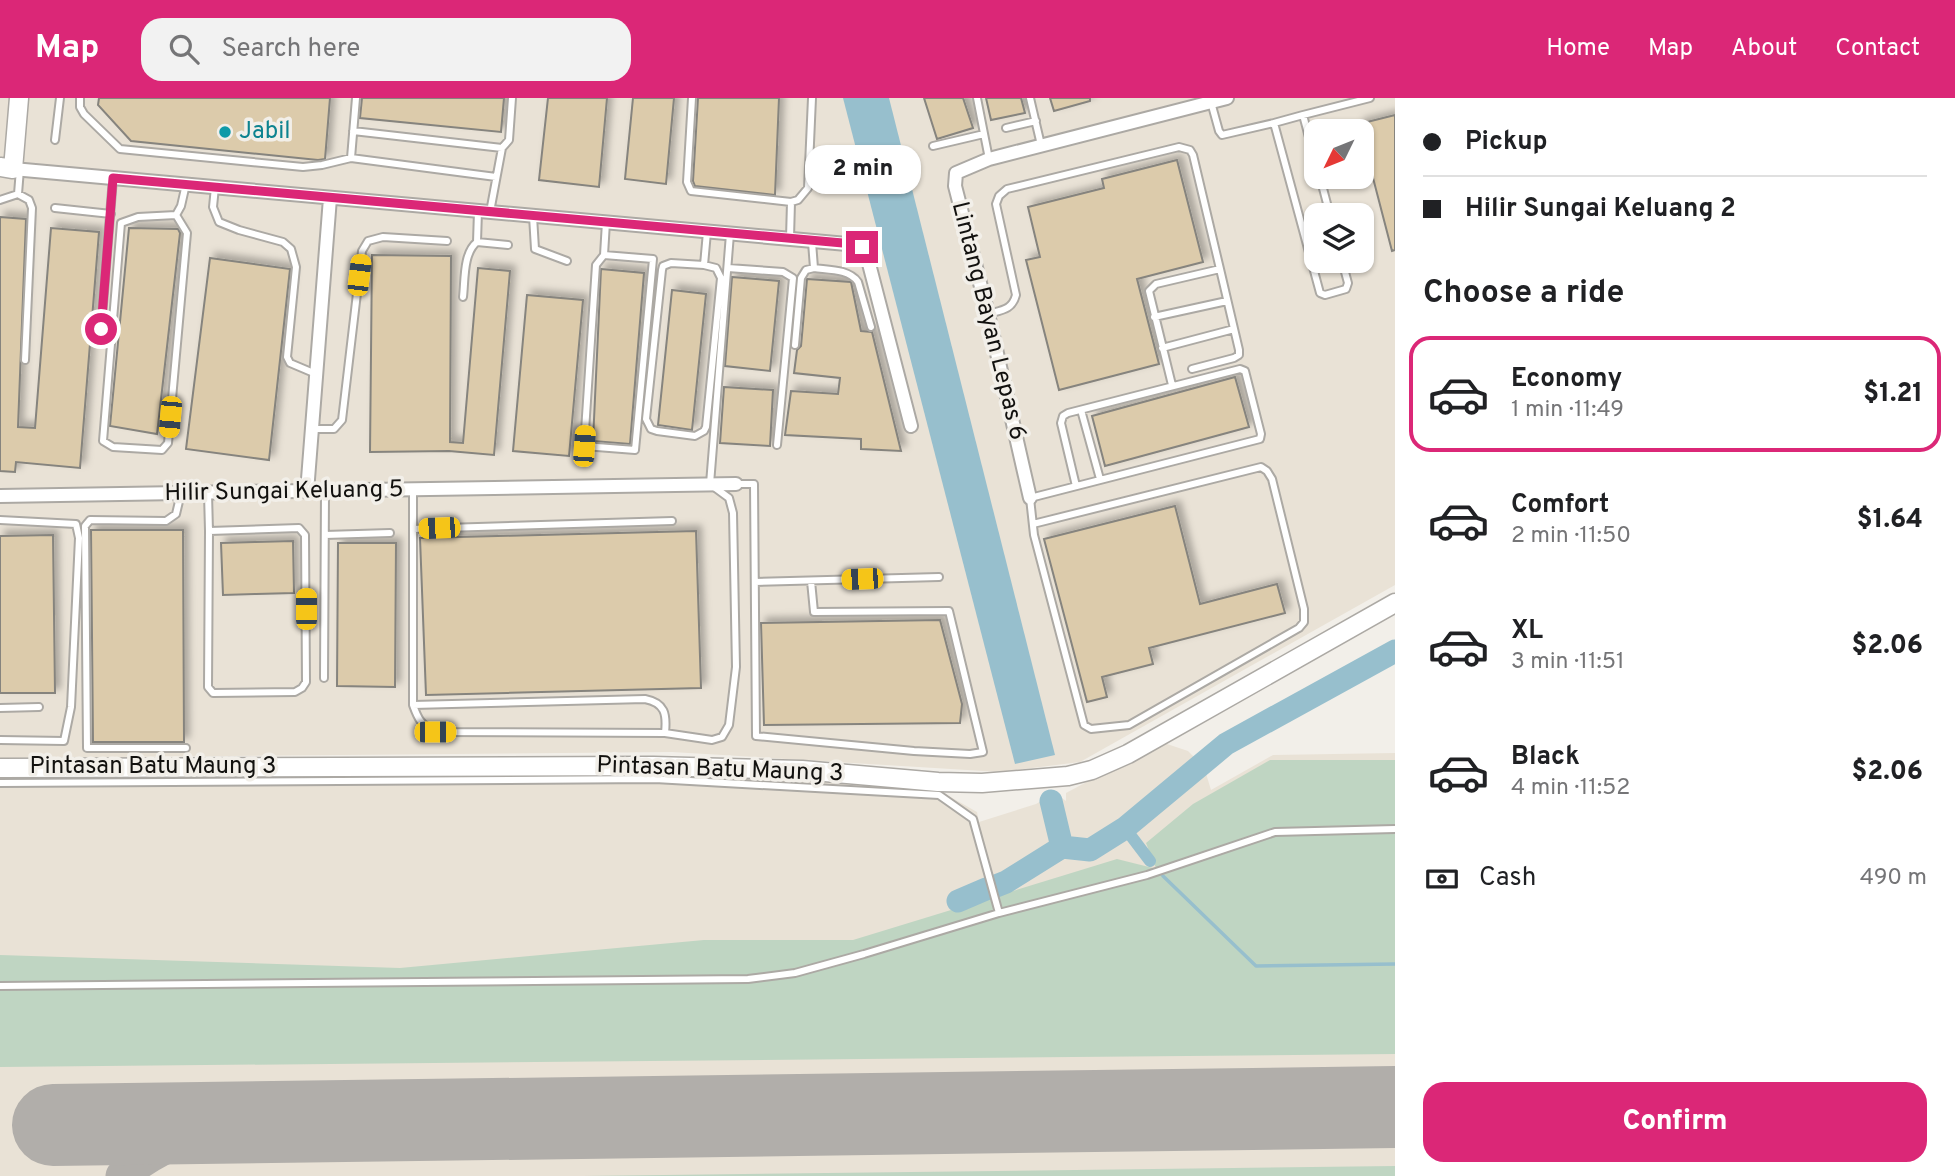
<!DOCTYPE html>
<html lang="en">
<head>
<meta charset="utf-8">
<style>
	:root { --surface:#fff; --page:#f2f2f2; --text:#202124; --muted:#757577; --line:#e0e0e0; --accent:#db2777 }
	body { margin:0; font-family:Overpass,sans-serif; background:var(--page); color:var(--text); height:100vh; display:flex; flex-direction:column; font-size:26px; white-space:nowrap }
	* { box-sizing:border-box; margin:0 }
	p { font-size:23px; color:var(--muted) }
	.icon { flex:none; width:38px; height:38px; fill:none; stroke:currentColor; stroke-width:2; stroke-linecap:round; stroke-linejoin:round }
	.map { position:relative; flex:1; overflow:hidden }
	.details { display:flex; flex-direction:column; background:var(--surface); width:560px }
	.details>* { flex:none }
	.banner { display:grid; align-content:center; height:154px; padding:0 28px; background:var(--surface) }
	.needle { width:46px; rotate:227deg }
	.controls { position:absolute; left:1304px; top:21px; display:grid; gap:14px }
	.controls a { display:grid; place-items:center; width:70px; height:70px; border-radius:14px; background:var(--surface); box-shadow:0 2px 5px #0004; font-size:35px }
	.end { position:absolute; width:32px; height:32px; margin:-16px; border:9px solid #db2777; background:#fff; box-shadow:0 0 0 4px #fff }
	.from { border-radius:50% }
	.bubble { position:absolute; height:49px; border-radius:21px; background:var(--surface); box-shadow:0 2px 5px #0004; font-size:23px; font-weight:800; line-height:49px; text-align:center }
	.car { position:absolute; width:21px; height:42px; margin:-21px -10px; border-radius:9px; box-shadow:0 0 5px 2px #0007; background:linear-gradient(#f5c518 24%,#345 0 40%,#f5c518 0 76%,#345 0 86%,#f5c518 0) }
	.banner b { display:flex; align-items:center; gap:24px; height:66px; font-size:26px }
	.banner b+b { border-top:2px solid var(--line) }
	.banner i { width:18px; height:18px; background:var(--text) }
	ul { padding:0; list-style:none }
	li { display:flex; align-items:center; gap:21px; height:116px; margin:0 14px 10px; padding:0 14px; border:4px solid transparent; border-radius:21px }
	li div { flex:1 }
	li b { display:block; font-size:26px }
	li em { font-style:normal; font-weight:800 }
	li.current { border-color:var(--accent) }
	li>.icon { width:63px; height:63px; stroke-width:1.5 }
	h2 { padding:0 28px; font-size:32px; line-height:84px }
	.pay { display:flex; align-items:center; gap:18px; height:77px; padding:0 28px; font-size:26px }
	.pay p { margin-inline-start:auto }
	.cta { display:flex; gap:14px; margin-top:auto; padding:14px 28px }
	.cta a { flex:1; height:80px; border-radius:21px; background:var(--accent); color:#fff; font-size:28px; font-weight:800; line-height:80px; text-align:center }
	header { display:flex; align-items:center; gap:42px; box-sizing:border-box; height:98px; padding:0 35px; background:var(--accent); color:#fff }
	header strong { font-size:33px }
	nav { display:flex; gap:38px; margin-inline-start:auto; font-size:24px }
	.search { width:490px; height:63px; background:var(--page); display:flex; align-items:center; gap:18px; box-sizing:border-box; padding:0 24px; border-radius:21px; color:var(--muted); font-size:26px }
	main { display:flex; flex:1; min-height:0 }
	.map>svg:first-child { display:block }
	.built { fill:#e9e2d6; fill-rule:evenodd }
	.green { fill:#bfd5c2 }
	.water { fill:#97bfcd }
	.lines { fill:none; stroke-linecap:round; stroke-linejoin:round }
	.stream { stroke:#97bfcd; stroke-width:3.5 }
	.canal { stroke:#97bfcd; stroke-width:12 }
	.river { stroke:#97bfcd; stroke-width:23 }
	.taxiway { stroke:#b1aeaa; stroke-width:33 }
	.runway { stroke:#b1aeaa; stroke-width:82 }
	.building { fill:#dccbab; stroke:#86847e; stroke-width:2; filter:url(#shadow) }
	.lane-casing { stroke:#aca9a4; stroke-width:10 }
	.street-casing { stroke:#aca9a4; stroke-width:16 }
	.secondary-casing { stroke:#aca9a4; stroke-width:21 }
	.lane { stroke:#fff; stroke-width:6 }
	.street { stroke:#fff; stroke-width:12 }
	.secondary { stroke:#fff; stroke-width:18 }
	.route { stroke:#db2777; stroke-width:9 }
	.culture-dot { fill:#0f9aa8; stroke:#f2efe9; stroke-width:2.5 }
	.labels { text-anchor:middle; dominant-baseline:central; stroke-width:7; stroke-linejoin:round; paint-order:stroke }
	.culture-label { font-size:24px; fill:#0d838f; stroke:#f2efe9; text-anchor:start }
	.street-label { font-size:24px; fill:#12110f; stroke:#f2efe9 }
</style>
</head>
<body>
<header>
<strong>Map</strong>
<div class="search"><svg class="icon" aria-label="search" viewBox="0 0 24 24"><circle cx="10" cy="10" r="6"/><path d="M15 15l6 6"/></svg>Search here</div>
<nav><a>Home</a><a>Map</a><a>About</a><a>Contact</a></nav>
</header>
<main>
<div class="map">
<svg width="1395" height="1078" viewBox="0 0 1395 1078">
	<defs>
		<filter id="shadow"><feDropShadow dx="5" dy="-5" stdDeviation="3.5" flood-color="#0004"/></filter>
	</defs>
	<rect width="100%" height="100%" fill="#f2efe9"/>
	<path class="built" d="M 0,0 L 1395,0 L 1395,487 L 1080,664 L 1000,674 L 672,654 L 0,660 ZM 1316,33 L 1362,33 L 1362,79 L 1316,79 ZM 1316,117 L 1362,117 L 1362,163 L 1316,163 Z
		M 1164,645 L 1188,653 L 1204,669 L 1211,692 L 1273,657 L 1395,655 L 1395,1078 L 0,1078 L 0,678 L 656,674 L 803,681 L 940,693 L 977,714 L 979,724 L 1036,706 L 1055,695 L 1066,703 L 1066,695 L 1141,655 Z"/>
	<path class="green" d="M 1270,662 L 1395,662 L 1395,956 L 0,969 L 0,857 L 400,870 L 704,842 L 853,842 L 1117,761 L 1157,771 C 1151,762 1150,755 1146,745 L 1193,706 Z
		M 1395,1068 L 1395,1078 L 583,1078 Z"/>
	<path class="water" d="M 843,0 L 889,0 L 1055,657 L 1015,666 Z"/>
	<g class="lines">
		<path class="stream" d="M 1163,778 L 1256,868 L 1395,866"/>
		<path class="canal" d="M 1125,730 L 1150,763"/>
		<path class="river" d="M 1051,703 L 1062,749
			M 996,788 L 1006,784 L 1062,749 L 1090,752 L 1125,730 L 1226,646 L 1395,553
			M 958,803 L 986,791"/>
		<path class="taxiway" d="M 122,1078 C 163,1044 198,1036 249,1025"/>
		<path class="runway" d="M 53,1027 L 1395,1009"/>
	</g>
	<path class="building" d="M 99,0 L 330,0 L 325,61 L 318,62 L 131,43 L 98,7 Z
		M 362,0 L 504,0 L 501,34 L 360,20 Z
		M 548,0 L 607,0 L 599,89 L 539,82 Z
		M 633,0 L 674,0 L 666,86 L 625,81 Z
		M 698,0 L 779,0 L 775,97 L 695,88 L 693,83 Z
		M 924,0 L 963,0 L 973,30 L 937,41 Z
		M 986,0 L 1021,0 L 1025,15 L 991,22 Z
		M 1050,0 L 1090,0 L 1090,3 L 1054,13 Z
		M 1395,17 L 1395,152 L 1392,153 L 1359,26 Z
		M 1177,62 L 1203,164 L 1137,181 L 1159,266 L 1059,292 L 1026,162 L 1040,159 L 1028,109 L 1104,90 L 1102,81 Z
		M 0,119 L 26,121 L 18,329 L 35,330 L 51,130 L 99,134 L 80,370 L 16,364 L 15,374 L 0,373 Z
		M 129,130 L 178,131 L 180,135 L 157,336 L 110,328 Z
		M 372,157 L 451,158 L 450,344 L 463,345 L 478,170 L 510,173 L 494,357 L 449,353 L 370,354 Z
		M 210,160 L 290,171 L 269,362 L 186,351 Z
		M 601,171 L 644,175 L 630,346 L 593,343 Z
		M 732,179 L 779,183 L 770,273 L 725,268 Z
		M 807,181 L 851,184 L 861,233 L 872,234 L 901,353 L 861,351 L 861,341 L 785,337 L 791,293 L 838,296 L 840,280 L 794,275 L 797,252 L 801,248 Z
		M 672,192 L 706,196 L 692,332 L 658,327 Z
		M 527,197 L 583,202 L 569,358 L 513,353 Z
		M 1235,279 L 1249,329 L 1105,368 L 1092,318 Z
		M 724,289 L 773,292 L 770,348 L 720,345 Z
		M 1175,408 L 1200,506 L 1277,486 L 1285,515 L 1149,550 L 1153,566 L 1102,579 L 1107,599 L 1087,604 L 1044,441 Z
		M 91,432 L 183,432 L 184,644 L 93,644 Z
		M 696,433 L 701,590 L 426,597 L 420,440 Z
		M 53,437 L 55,595 L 0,595 L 0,438 Z
		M 293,443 L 294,495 L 223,497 L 221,445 Z
		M 338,445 L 396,445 L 395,589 L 337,588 Z
		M 940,522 L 962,606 L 960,625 L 764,627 L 761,525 Z"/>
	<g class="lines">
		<defs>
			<path id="lane" d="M 80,0 L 80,9 L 84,16 L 120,51 L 303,69 L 322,67 L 351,60 L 496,79
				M 692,0 L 687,84 L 691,93 L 791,104
				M 977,0 L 989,61
				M 1030,0 L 1041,47
				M 1211,4 L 1219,33 L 1222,37 L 1274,25 L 1320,195 L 1325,197 L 1346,191 L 1348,185 L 1342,163
				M 1274,25 L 1303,17
				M 1006,30 L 1036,23
				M 353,33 L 502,50
				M 55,42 L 60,0
				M 933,48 L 984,36
				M 351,60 L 356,0
				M 1316,65 L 1303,17 L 1370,0
				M 20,71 L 18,96 L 29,102 L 32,110 L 25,262
				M 1320,79 L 1330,117
				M 215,89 L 213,109 L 219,124 L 239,132 L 283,144 L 291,151 L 296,169 L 287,259 L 290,265 L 316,276
				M 0,102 L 18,96
				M 55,110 L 111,116
				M 490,114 L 502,50 L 509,42 L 512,0
				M 176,117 L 187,135 L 168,345 L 162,352 L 113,349 L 103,343 L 121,125 L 138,119 L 176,117 L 181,108 L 186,86
				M 533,118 L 535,151 L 567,163
				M 790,140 L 791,104 L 798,102 L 808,90 L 812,0
				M 477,144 L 508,147
				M 812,144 L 814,170 C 829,172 849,171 858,184 L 871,229
				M 604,157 L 653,161 L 635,352 L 584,348 L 596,167 L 604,157 L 606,124
				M 704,167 L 716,170 L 721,180 L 706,329 L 704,333 L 695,338 L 657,333 L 651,331 L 646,321 L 662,172 L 663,168 L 671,165 L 704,167 L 707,134
				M 728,170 L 783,174 L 793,180 L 777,347
				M 463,199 C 465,182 463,155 477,144 L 478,113
				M 988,216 C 1002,212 1012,212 1016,197 L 996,106 L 999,98 L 1007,91 L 1179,49 L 1190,52 L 1193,57 L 1220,171
				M 1154,219 L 1227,203
				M 101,231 L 113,80
				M 795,247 L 801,180 L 806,172 L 814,170
				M 1162,250 L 1234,231
				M 1172,287 L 1149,193 L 1156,186 L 1220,171 L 1239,252 L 1239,257 L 1234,260 L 1192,271
				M 1081,312 L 1100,381
				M 312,331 L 334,331 L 342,322 L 362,153 L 368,143 L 383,139 L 447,143
				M 736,386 L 754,386 L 756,638 L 914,653 L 970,656 L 983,654 L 949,513 L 814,514 L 811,483
				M 413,393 L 413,607 C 418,621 421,627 435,634 L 665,635 L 712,642 L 722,639 L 729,627 L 736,569 L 733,415 L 729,400 L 710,386 L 730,136
				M 181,395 L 176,416 L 166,423 L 90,422 L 85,428 L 87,650 L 186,650
				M 208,395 L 209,433 L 299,430 L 305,437 L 306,584 L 302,590 L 295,594 L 213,595 L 208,589 L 209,433
				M 0,422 L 76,426 L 79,440 L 71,609 L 64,643 L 0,642
				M 1033,426 L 1261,369 L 1267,373 L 1272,381 L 1304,511 L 1304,524 L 1299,530 L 1129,627 L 1091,631 L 1084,627 L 1034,437 L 1030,400 L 1260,341 L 1261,336 L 1245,273 L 1240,271 L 1068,315 L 1063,318 L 1061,325 L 1076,388
				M 413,431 L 672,423
				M 325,437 L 390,435
				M 755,484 L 939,479
				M 324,580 L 325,394
				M 413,607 L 645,601 C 665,605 667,616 665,635
				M 0,610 L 39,609
				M 0,685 L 655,681 L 939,697 L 973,721 L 999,815
				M 0,888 L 748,881 L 795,875 L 864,856 L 999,815 L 1147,777 L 1275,734 L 1395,731"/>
			<path id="street" d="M 13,71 L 858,147 L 862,149 L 867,158 L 911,328
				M 307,394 L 330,100
				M 0,398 L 736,386
				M 1030,400 L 988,216 L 955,88 L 956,75 L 989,61 L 1227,0"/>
			<path id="secondary" d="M 0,69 L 13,71 L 19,0
				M 0,670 L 653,668 L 802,672 L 938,684 L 982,685 L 1068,678 L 1092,672 L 1128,656 L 1395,505"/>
		</defs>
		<use href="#lane" class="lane-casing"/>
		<use href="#street" class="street-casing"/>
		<use href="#secondary" class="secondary-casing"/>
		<use href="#lane" class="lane"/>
		<use href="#street" class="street"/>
		<use href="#secondary" class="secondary"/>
	</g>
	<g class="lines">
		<path class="route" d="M 101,231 L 113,80 L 854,146 L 862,149"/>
	</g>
	<circle class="culture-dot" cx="225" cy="34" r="7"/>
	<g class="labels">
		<g class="culture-label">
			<text x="239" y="34">Jabil</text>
		</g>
		<g class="street-label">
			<text transform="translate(988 223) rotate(76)">Lintang Bayan Lepas 6</text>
			<text transform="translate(284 394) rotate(-1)">Hilir Sungai Keluang 5</text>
			<text x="153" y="669">Pintasan Batu Maung 3</text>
			<text transform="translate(720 672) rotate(2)">Pintasan Batu Maung 3</text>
		</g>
	</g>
</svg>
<div class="controls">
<a><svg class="needle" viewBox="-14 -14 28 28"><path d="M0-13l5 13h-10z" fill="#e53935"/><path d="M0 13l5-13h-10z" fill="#757577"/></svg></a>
<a><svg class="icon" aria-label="layers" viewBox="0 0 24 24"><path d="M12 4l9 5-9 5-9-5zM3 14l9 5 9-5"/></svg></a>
</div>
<i class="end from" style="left:101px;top:231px"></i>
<i class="end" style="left:862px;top:149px"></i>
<div class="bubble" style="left:805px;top:47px;width:116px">2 min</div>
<i class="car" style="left:359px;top:177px;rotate:7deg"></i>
<i class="car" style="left:170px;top:319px;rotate:185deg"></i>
<i class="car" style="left:584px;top:348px;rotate:4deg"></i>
<i class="car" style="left:439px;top:430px;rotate:268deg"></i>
<i class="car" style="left:862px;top:481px;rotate:268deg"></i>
<i class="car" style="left:306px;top:511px;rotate:0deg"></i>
<i class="car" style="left:435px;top:634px;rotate:90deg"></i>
</div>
<section class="details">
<div class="banner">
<b><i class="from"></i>Pickup</b>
<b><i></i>Hilir Sungai Keluang 2</b>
</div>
<h2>Choose a ride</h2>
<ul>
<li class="current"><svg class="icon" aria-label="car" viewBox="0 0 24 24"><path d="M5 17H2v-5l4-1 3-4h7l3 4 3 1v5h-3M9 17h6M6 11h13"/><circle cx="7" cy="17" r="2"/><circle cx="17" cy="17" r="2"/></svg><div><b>Economy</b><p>1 min · 11:49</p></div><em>$1.21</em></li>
<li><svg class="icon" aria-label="car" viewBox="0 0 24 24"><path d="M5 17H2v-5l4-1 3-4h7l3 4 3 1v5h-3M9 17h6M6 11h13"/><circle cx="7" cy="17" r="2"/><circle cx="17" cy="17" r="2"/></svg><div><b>Comfort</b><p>2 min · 11:50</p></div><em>$1.64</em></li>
<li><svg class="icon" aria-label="car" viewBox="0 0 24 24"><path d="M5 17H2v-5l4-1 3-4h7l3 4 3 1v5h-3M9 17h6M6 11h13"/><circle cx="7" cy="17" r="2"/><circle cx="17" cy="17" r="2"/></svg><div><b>XL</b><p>3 min · 11:51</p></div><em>$2.06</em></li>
<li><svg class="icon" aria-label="car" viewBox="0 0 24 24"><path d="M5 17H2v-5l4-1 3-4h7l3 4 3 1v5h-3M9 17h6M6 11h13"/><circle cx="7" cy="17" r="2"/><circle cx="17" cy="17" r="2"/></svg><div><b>Black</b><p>4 min · 11:52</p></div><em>$2.06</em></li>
</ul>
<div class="pay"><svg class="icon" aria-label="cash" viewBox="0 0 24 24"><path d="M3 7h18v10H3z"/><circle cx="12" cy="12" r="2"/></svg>Cash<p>490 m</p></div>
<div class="cta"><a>Confirm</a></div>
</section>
</main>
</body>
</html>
